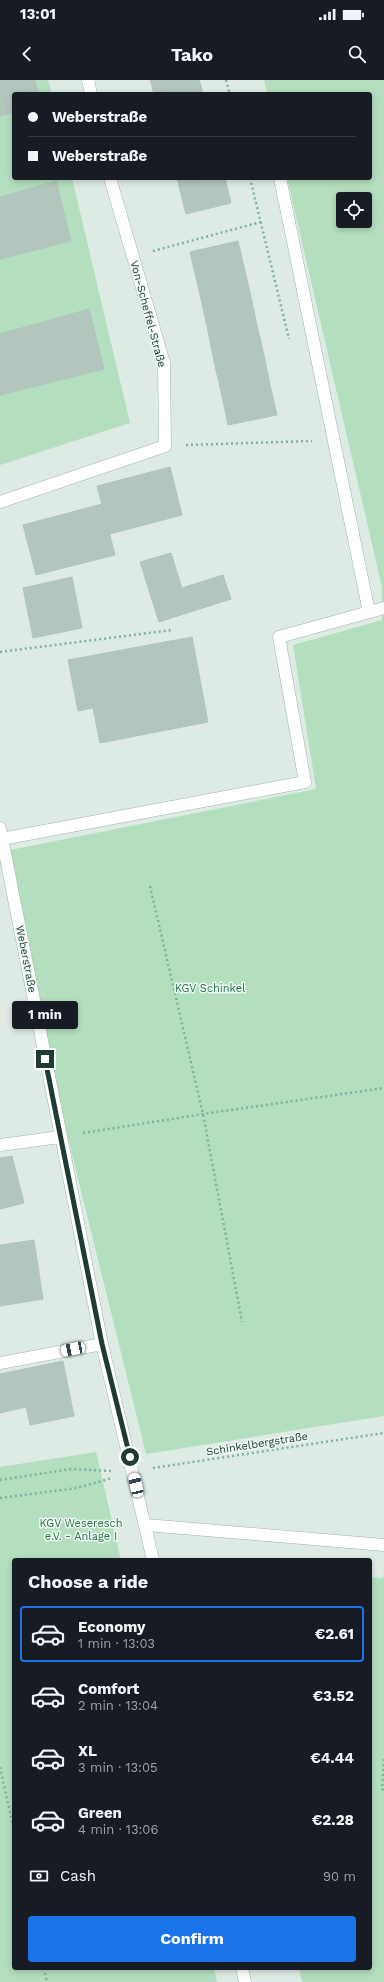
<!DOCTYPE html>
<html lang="en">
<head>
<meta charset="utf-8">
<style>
	:root { --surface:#171b24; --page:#242831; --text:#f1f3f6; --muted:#9ea1a6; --line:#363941; --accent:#1a73e8 }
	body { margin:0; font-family:"Work Sans",sans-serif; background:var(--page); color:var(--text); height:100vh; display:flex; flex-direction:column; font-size:15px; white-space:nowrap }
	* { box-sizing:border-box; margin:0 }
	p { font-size:13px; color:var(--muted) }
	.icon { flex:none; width:22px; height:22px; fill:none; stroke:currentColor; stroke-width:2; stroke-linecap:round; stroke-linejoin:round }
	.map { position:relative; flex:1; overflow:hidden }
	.panel { position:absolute; left:12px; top:1478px; width:360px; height:412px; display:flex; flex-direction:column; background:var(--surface); border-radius:4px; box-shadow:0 2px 6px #0003 }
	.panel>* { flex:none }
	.banner { position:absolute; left:12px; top:12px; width:360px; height:88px; border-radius:4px; box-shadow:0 2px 6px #0003; display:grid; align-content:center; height:88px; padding:0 16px; background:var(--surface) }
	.fabs { position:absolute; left:336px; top:112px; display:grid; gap:8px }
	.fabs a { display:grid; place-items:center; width:36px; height:36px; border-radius:4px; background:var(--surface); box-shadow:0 2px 6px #0003; font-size:20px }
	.end { position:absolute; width:18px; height:18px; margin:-9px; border:5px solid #1e3c34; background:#fff; box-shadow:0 0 0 2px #fff }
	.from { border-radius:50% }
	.bubble { position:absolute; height:28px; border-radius:4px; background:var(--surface); box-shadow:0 2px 6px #0003; font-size:13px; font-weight:700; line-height:28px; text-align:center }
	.car { position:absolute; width:12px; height:24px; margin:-12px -6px; border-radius:5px; box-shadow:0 0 3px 1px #0007; background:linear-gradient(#fff 24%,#345 0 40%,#fff 0 76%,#345 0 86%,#fff 0) }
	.banner b { display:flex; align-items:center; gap:14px; height:38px; font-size:15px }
	.banner b+b { border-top:1px solid var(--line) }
	.banner i { width:10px; height:10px; background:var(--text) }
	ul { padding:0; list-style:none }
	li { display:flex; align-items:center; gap:12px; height:56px; margin:0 8px 6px; padding:0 8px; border:2px solid transparent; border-radius:4px }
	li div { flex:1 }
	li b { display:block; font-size:15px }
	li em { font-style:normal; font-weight:700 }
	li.active { border-color:var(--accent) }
	li>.icon { width:36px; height:36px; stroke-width:1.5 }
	h2 { padding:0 16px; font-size:18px; line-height:48px }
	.pay { display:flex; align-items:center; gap:10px; height:44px; padding:0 16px; font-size:15px }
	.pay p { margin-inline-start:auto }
	.action { display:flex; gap:8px; margin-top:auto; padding:8px 16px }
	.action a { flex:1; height:46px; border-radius:4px; background:var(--accent); color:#fff; font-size:16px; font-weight:700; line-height:46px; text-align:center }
	.status { display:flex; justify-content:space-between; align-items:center; height:28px; padding:0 20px; background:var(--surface); direction:ltr }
	.status svg { height:11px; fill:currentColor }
	header { display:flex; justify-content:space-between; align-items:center; height:52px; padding:0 16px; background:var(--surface); font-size:18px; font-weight:700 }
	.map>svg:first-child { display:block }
	.green { fill:#b4dfbf; fill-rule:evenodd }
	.building { fill:#b3c6be; stroke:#b0c5bc }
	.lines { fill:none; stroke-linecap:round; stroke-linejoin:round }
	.lane-casing { stroke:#a1b3ac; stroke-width:13 }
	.street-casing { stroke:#a1b3ac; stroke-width:13 }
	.path { stroke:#7bb2a0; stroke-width:2.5; stroke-dasharray:2 3; stroke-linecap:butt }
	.lane { stroke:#fff; stroke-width:12 }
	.street { stroke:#fff; stroke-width:12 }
	.route { stroke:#1e3c34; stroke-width:5 }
	.labels { text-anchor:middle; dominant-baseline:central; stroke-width:3; stroke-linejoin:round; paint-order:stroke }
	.street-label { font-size:11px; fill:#1e3c34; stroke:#eef7f3 }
	.park-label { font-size:11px; fill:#257643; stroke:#eef7f3 }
</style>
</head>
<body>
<div class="status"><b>13:01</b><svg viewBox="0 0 49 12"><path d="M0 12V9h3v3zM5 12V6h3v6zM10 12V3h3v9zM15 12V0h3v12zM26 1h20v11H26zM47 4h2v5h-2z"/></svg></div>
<header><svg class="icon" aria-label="back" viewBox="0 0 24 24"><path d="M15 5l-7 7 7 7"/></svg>Tako<svg class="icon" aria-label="search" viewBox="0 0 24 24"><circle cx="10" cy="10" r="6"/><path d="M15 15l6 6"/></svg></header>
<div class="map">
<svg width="384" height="1902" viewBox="0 0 384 1902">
	<rect width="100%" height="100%" fill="#deebe5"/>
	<path class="green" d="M 0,0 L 48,0 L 52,14 L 14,14 L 14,98 L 72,98 L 130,343 L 0,385 Z
		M 264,0 L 384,0 L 384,1336 L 146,1374 L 0,783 L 0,772 L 316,709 L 293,565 L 382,540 L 382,507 L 287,98 L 370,98 L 370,14 L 267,14 ZM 343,119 L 365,119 L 365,141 L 343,141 Z
		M 96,1372 L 121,1480 L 14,1480 L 14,1888 L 214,1888 L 217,1902 L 0,1902 L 0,1387 Z
		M 384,1493 L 384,1902 L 302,1902 L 299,1888 L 370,1888 L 370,1497 L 383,1498 Z"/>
	<path class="building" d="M 0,0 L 35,0 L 39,14 L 14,14 L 14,32 L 0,36 Z
		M 150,0 L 199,0 L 200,3 L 154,14 Z
		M 200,3 L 203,14 L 159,14 Z
		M 177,98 L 212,98 L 179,106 Z
		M 212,98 L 225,98 L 231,123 L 186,134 L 179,106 Z
		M 56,101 L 71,161 L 0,179 L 0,117 Z
		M 238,161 L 245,191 L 197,202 L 190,172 Z
		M 245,191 L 251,217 L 203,228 L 197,202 Z
		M 251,217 L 257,245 L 209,256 L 203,228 Z
		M 89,229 L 104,289 L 0,315 L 0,254 Z
		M 257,245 L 264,275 L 215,286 L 209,256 Z
		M 264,275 L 270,305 L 222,316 L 215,286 Z
		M 270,305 L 277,335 L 228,345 L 222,316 Z
		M 170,387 L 182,435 L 110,454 L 97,406 Z
		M 102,424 L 115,475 L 36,495 L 23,445 Z
		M 171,473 L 182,508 L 223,495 L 231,519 L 159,542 L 140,482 Z
		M 72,497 L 82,548 L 33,558 L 23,508 Z
		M 192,557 L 208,642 L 100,663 L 93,628 L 78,631 L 68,580 Z
		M 12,1076 L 24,1123 L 0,1129 L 0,1078 Z
		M 34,1160 L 43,1219 L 0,1226 L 0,1165 Z
		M 63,1281 L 74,1336 L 30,1345 L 26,1327 L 0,1333 L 0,1294 Z"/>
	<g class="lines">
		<defs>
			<path id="lane" d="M 280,98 L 369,532
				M 2,759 L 305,702 L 279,557 L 384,528
				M 146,1445 L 384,1465"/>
			<path id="street" d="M 88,0 L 91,14
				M 0,422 L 165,366 L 164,283 L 110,98
				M 0,748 L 102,1264 L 153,1480
				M 0,1065 L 60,1057
				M 0,1283 L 102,1264
				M 242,1888 L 245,1902"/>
		</defs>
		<use href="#lane" class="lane-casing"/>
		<use href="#street" class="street-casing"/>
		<path class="path" d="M 226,0 L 230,14
			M 250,98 L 289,259
			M 153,171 L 261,142
			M 186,365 L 312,361
			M 0,572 L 172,550
			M 150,806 L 203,1034 L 242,1242
			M 83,1053 L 203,1034 L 384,1008
			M 153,1388 L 384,1353
			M 0,1400 L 71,1389 L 111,1391
			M 0,1418 L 77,1408 L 112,1398
			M 384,1679 L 382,1709 L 384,1710
			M 0,1687 L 14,1751
			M 44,1888 L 47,1902"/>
		<use href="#lane" class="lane"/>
		<use href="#street" class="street"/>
	</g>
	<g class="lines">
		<path class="route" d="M 45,979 L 102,1264 L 130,1377"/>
	</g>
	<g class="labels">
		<g class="street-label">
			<text transform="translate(148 234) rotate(75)">Von-Scheffel-Straße</text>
			<text transform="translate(26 879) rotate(79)">Weberstraße</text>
			<text transform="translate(257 1364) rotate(-9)">Schinkelbergstraße</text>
		</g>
		<g class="park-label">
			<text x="210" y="908">KGV Schinkel</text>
			<text x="81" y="1443">KGV Weseresch<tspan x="81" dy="13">e.V. - Anlage I</tspan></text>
		</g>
	</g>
</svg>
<div class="fabs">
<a><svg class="icon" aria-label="locate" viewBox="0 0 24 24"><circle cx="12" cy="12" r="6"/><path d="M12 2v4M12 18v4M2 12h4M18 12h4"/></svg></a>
</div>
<i class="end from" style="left:130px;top:1377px"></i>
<i class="end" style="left:45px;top:979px"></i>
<div class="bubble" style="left:12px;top:921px;width:66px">1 min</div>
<i class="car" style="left:73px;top:1269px;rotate:259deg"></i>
<i class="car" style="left:136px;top:1405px;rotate:347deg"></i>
<div class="banner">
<b><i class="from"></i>Weberstraße</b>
<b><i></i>Weberstraße</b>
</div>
<section class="panel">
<h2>Choose a ride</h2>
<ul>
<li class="active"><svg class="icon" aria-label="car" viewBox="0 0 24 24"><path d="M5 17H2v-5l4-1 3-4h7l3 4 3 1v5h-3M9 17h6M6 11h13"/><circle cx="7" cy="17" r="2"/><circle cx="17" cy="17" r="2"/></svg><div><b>Economy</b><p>1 min · 13:03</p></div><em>€2.61</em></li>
<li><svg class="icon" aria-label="car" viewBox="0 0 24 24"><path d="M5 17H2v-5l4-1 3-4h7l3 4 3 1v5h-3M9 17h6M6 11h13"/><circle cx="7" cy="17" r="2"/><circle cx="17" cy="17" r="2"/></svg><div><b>Comfort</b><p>2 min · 13:04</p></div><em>€3.52</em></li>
<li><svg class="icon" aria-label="car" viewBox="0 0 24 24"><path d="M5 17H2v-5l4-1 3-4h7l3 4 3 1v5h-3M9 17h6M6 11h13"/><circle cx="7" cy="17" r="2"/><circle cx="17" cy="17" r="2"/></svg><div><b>XL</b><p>3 min · 13:05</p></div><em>€4.44</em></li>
<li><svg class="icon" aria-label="car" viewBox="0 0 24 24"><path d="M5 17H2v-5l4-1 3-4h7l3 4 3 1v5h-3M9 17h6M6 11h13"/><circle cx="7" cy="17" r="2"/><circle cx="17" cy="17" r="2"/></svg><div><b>Green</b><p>4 min · 13:06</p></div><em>€2.28</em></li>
</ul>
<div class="pay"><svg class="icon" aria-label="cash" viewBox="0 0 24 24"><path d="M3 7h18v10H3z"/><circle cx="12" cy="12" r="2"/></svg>Cash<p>90 m</p></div>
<div class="action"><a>Confirm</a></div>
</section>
</div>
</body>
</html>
